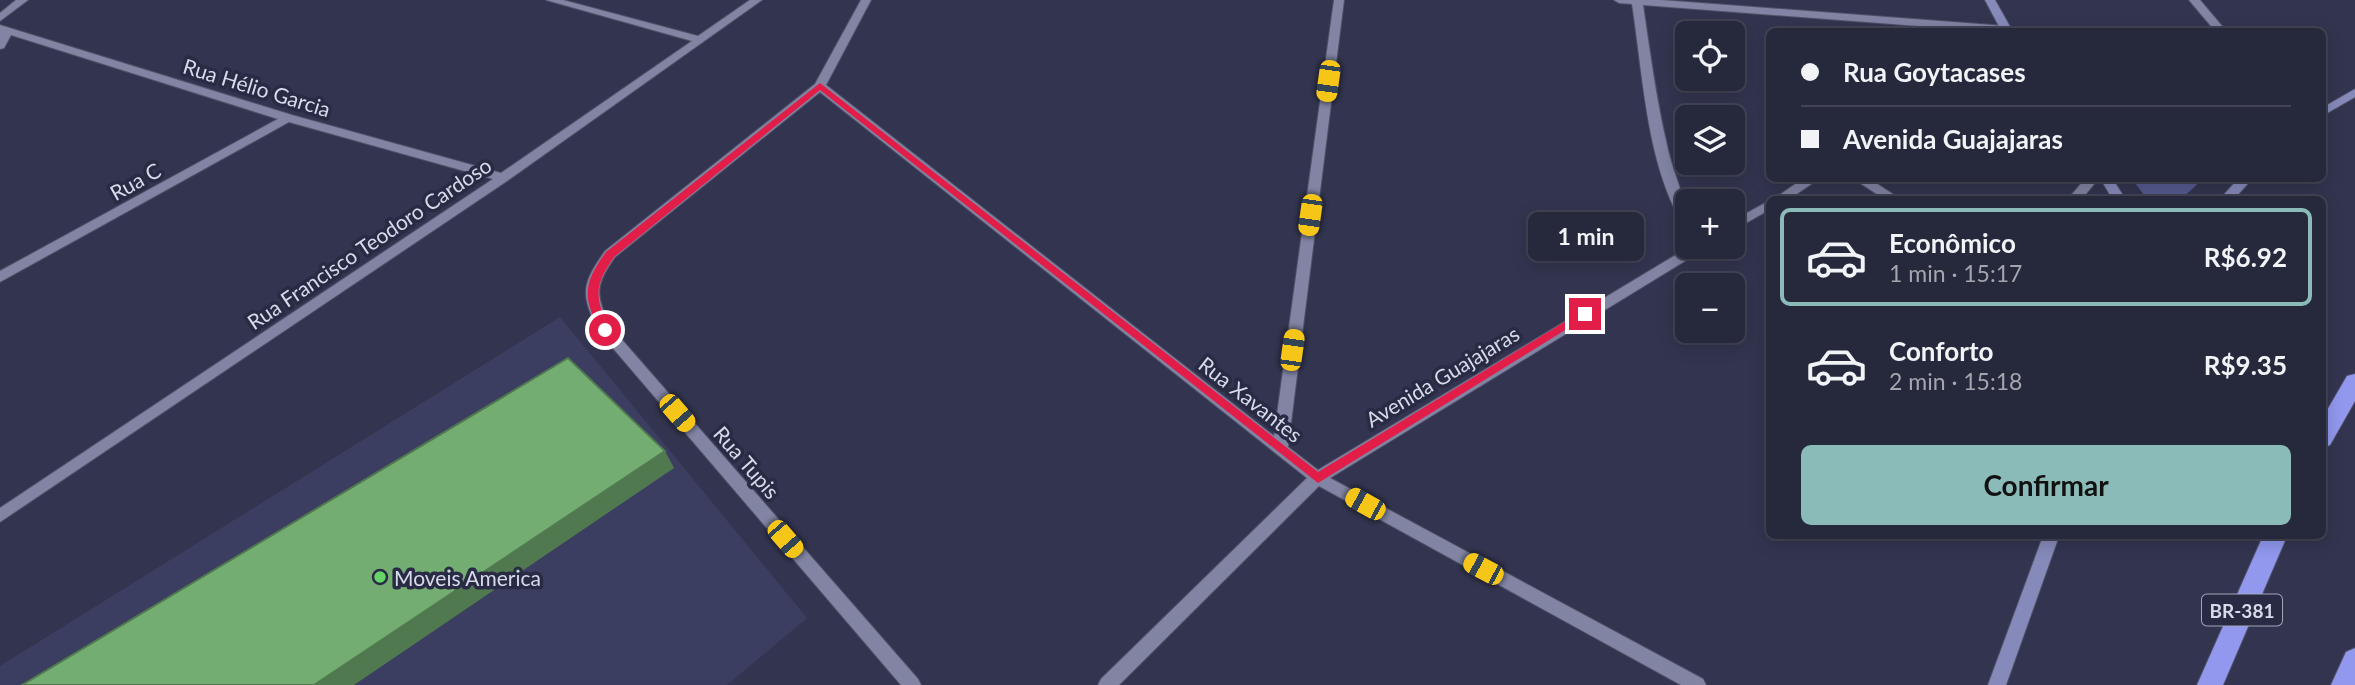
<!DOCTYPE html>
<html lang="pt">
<head>
<meta charset="utf-8">
<style>
	:root { --surface:#26283c; --page:#2e3043; --text:#f1f3f6; --muted:#a4a6af; --line:#424456; --accent:#8bbbb9 }
	body { margin:0; font-family:Lato,sans-serif; background:var(--page); color:var(--text); height:100vh; display:flex; flex-direction:column; font-size:26px; white-space:nowrap }
	* { box-sizing:border-box; margin:0 }
	p { font-size:23px; color:var(--muted) }
	.icon { flex:none; width:38px; height:38px; fill:none; stroke:currentColor; stroke-width:2; stroke-linecap:round; stroke-linejoin:round }
	.map { position:relative; flex:1; overflow:hidden }
	.sheet { position:absolute; left:1766px; top:196px; width:560px; height:343px; display:flex; flex-direction:column; background:var(--surface); border-radius:10px; box-shadow:0 4px 18px #0003,0 0 0 2px var(--line) }
	.sheet>* { flex:none }
	.top-card { position:absolute; left:1766px; top:28px; width:560px; height:154px; border-radius:10px; box-shadow:0 4px 18px #0003,0 0 0 2px var(--line); display:grid; align-content:center; height:154px; padding:0 35px; background:var(--surface) }
	.buttons { position:absolute; left:1675px; top:21px; display:grid; gap:14px }
	.buttons a { display:grid; place-items:center; width:70px; height:70px; border-radius:10px; background:var(--surface); box-shadow:0 4px 18px #0003,0 0 0 2px var(--line); font-size:35px }
	.end { position:absolute; width:32px; height:32px; margin:-16px; border:9px solid #e11d48; background:#fff; box-shadow:0 0 0 4px #fff }
	.from { border-radius:50% }
	.bubble { position:absolute; height:49px; border-radius:10px; background:var(--surface); box-shadow:0 4px 18px #0003,0 0 0 2px var(--line); font-size:23px; font-weight:700; line-height:49px; text-align:center }
	.car { position:absolute; width:21px; height:42px; margin:-21px -10px; border-radius:9px; box-shadow:0 0 5px 2px #0007; background:linear-gradient(#f5c518 24%,#345 0 40%,#f5c518 0 76%,#345 0 86%,#f5c518 0) }
	.top-card b { display:flex; align-items:center; gap:24px; height:66px; font-size:26px }
	.top-card b+b { border-top:2px solid var(--line) }
	.top-card i { width:18px; height:18px; background:var(--text) }
	ul { padding:12px 0 0; list-style:none }
	li { display:flex; align-items:center; gap:21px; height:98px; margin:0 14px 10px; padding:0 21px; border:4px solid transparent; border-radius:10px }
	li div { flex:1 }
	li b { display:block; font-size:26px }
	li em { font-style:normal; font-weight:700 }
	li.current { border-color:var(--accent) }
	li>.icon { width:63px; height:63px; stroke-width:1.5 }
	.cta { display:flex; gap:14px; margin-top:auto; padding:14px 35px }
	.cta a { flex:1; height:80px; border-radius:10px; background:var(--accent); color:#111; font-size:28px; font-weight:700; line-height:80px; text-align:center }
	.map>svg:first-child { display:block }
	.built { fill:#3b3e60 }
	.green { fill:#565a8f }
	.lines { fill:none; stroke-linecap:round; stroke-linejoin:round }
	.lane-casing { stroke:#505168; stroke-width:2 }
	.street-casing { stroke:#505168; stroke-width:2 }
	.secondary-casing { stroke:#505168; stroke-width:2 }
	.highway-casing { stroke:#505168; stroke-width:2 }
	.lane { fill:#8184a3; fill-rule:evenodd }
	.street { fill:#8184a3; fill-rule:evenodd }
	.secondary { fill:#868aba; fill-rule:evenodd }
	.highway { fill:#9198ee; fill-rule:evenodd }
	.shaded-wall { fill:#517950 }
	.building { fill:#74ad72; stroke:#517950; stroke-width:2 }
	.route { fill:#e11d48 }
	.poi-dot { fill:#66d466; stroke:#292b45; stroke-width:2.5 }
	.labels { text-anchor:middle; dominant-baseline:central; stroke-width:7; stroke-linejoin:round; paint-order:stroke }
	.shield { fill:#292b45; stroke:#a3a6b9; stroke-width:2 }
	.shield-label { font-size:19px; font-weight:bold; fill:#d7daeb }
	.street-label { font-size:21px; fill:#d7daeb; stroke:#292b45 }
	.poi-label { font-size:21px; fill:#d7daeb; stroke:#292b45; text-anchor:start }
</style>
</head>
<body>
<div class="map">
<svg width="2355" height="685" viewBox="0 0 2355 685">
	<rect width="100%" height="100%" fill="#333550"/>
	<path class="built" d="M 560,317 L 807,618 L 727,685 L 0,685 L 0,666 Z"/>
	<path class="green" d="M 2132,179 L 2203,179 L 2180,200 L 2147,199 Z"/>
	<g class="lines">
		<defs>
			<path id="lane" d="M 1852,178 L 1868,178 L 1902,200 L 1886,200 Z
				M 2086,178 L 2099,178 L 2081,200 L 2067,200 Z"/>
			<path id="street" d="M 16,0 L 28,0 L 0,21 L 0,13 Z
				M 546,0 L 563,0 L 698,36 L 750,0 L 762,0 L 507,181 L 0,522 L 0,508 L 493,179 L 289,122 L 0,282 L 0,271 L 278,119 L 11,35 L 4,48 L 0,49 L 0,25 L 292,115 L 501,173 L 692,41 Z
				M 861,0 L 871,0 L 826,85 L 1274,436 L 1334,0 L 1344,0 L 1288,447 L 1318,470 L 1689,247 L 1704,247 L 1703,250 L 1330,478 L 1703,679 L 1706,685 L 1681,685 L 1319,486 L 1119,685 L 1098,685 L 1101,679 L 1307,478 L 820,92 L 615,257 C 595,285 595,295 610,326 L 918,679 L 921,685 L 901,685 L 600,333 C 580,295 581,285 605,251 L 815,84 Z
				M 1614,0 L 1661,0 L 2006,26 L 2011,29 L 2009,32 L 1996,32 L 1643,5 C 1650,52 1656,99 1667,145 C 1672,172 1687,198 1687,224 L 1682,223 C 1646,161 1643,74 1632,4 L 1619,3 Z
				M 2189,0 L 2200,0 L 2227,32 L 2216,32 Z
				M 1804,178 L 1820,178 L 1788,200 L 1772,200 Z
				M 1769,201 L 1769,210 L 1732,231 L 1732,221 Z"/>
			<path id="secondary" d="M 1985,0 L 1995,0 L 2013,32 L 2002,32 Z
				M 2355,89 L 2355,97 L 2322,116 L 2322,108 Z
				M 2100,178 L 2112,178 L 2126,200 L 2113,200 Z
				M 2239,178 L 2253,178 L 2233,200 L 2219,200 Z
				M 2043,536 L 2059,536 L 2006,685 L 1988,685 Z"/>
			<path id="highway" d="M 2355,374 L 2355,401 L 2330,445 L 2322,448 L 2322,419 L 2347,376 Z
				M 2263,536 L 2287,536 L 2223,685 L 2197,685 Z
				M 2355,648 L 2355,685 L 2331,685 L 2346,652 Z"/>
		</defs>
		<use href="#lane" class="lane-casing"/>
		<use href="#street" class="street-casing"/>
		<use href="#secondary" class="secondary-casing"/>
		<use href="#highway" class="highway-casing"/>
		<use href="#lane" class="lane"/>
		<use href="#street" class="street"/>
		<use href="#secondary" class="secondary"/>
		<use href="#highway" class="highway"/>
	</g>
	<path class="shaded-wall" d="M 665,451 L 674,468 L 354,685 L 314,685 Z"/>
	<path class="building" d="M 568,358 L 665,451 L 314,685 L 22,685 Z"/>
	<path class="route" d="M 820,83 L 1318,472 L 1581,312 L 1589,312 L 1591,314 L 1318,483 L 820,90 L 614,257 C 593,287 595,298 610,330 L 605,334 L 601,332 C 582,297 583,284 606,252 Z"/>
	<circle class="poi-dot" cx="380" cy="577" r="7"/>
	<g class="labels">
		<rect class="shield" x="2202" y="594.5" width="80" height="31" rx="5"/>
		<g class="shield-label">
			<text x="2242" y="610">BR-381</text>
		</g>
		<g class="street-label">
			<text transform="translate(257 87) rotate(17)">Rua Hélio Garcia</text>
			<text transform="translate(135 181) rotate(-29)">Rua C</text>
			<text transform="translate(369 243) rotate(-34)">Rua Francisco Teodoro Cardoso</text>
			<text transform="translate(1442 376) rotate(-31)">Avenida Guajajaras</text>
			<text transform="translate(1251 399) rotate(38)">Rua Xavantes</text>
			<text transform="translate(747 462) rotate(49)">Rua Tupis</text>
		</g>
		<g class="poi-label">
			<text x="394" y="577">Moveis America</text>
		</g>
	</g>
</svg>
<div class="buttons">
<a><svg class="icon" aria-label="locate" viewBox="0 0 24 24"><circle cx="12" cy="12" r="6"/><path d="M12 2v4M12 18v4M2 12h4M18 12h4"/></svg></a>
<a><svg class="icon" aria-label="layers" viewBox="0 0 24 24"><path d="M12 4l9 5-9 5-9-5zM3 14l9 5 9-5"/></svg></a>
<a>+</a>
<a>−</a>
</div>
<i class="end from" style="left:605px;top:330px"></i>
<i class="end" style="left:1585px;top:314px"></i>
<div class="bubble" style="left:1528px;top:212px;width:116px">1 min</div>
<i class="car" style="left:1328px;top:81px;rotate:188deg"></i>
<i class="car" style="left:1310px;top:215px;rotate:188deg"></i>
<i class="car" style="left:1292px;top:350px;rotate:8deg"></i>
<i class="car" style="left:677px;top:413px;rotate:139deg"></i>
<i class="car" style="left:1365px;top:504px;rotate:299deg"></i>
<i class="car" style="left:785px;top:539px;rotate:139deg"></i>
<i class="car" style="left:1483px;top:569px;rotate:298deg"></i>
<div class="top-card">
<b><i class="from"></i>Rua Goytacases</b>
<b><i></i>Avenida Guajajaras</b>
</div>
<section class="sheet">
<ul>
<li class="current"><svg class="icon" aria-label="car" viewBox="0 0 24 24"><path d="M5 17H2v-5l4-1 3-4h7l3 4 3 1v5h-3M9 17h6M6 11h13"/><circle cx="7" cy="17" r="2"/><circle cx="17" cy="17" r="2"/></svg><div><b>Econômico</b><p>1 min · 15:17</p></div><em>R$6.92</em></li>
<li><svg class="icon" aria-label="car" viewBox="0 0 24 24"><path d="M5 17H2v-5l4-1 3-4h7l3 4 3 1v5h-3M9 17h6M6 11h13"/><circle cx="7" cy="17" r="2"/><circle cx="17" cy="17" r="2"/></svg><div><b>Conforto</b><p>2 min · 15:18</p></div><em>R$9.35</em></li>
</ul>
<div class="cta"><a>Confirmar</a></div>
</section>
</div>
</body>
</html>
